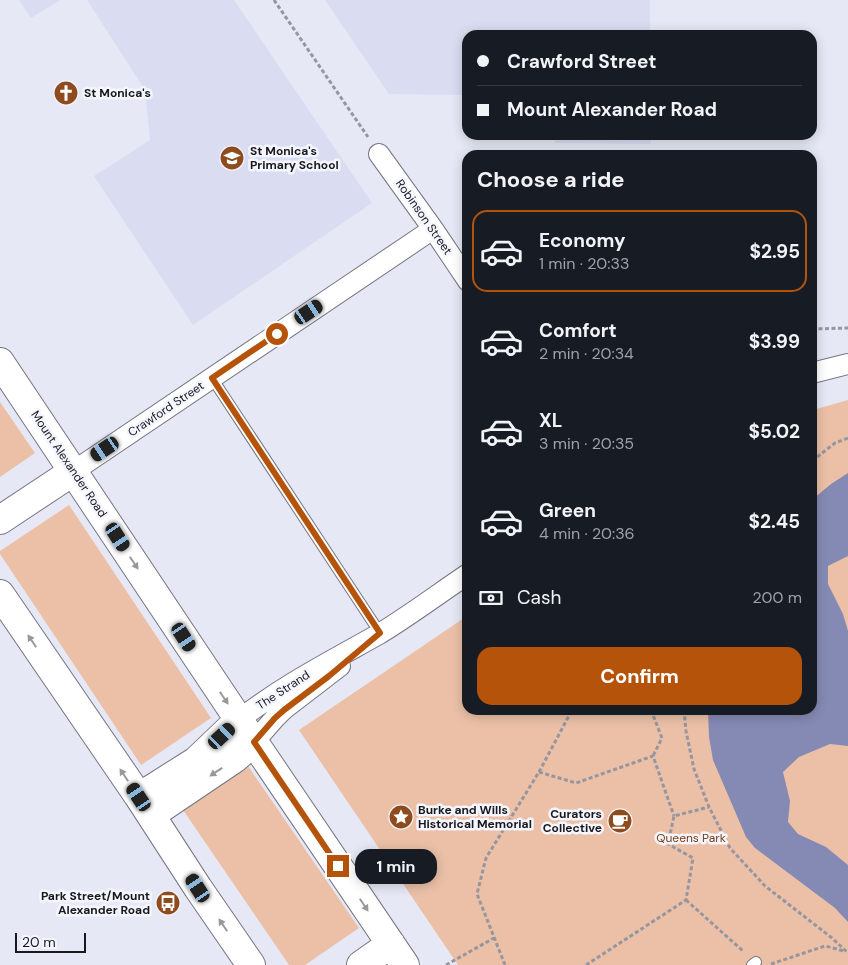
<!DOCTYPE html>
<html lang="en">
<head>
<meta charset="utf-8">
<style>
	:root { --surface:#171b24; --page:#20242c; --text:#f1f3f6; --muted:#9ea1a6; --line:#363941; --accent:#b45309 }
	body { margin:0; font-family:"DM Sans",sans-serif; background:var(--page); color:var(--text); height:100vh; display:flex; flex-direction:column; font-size:19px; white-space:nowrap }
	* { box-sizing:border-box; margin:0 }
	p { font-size:16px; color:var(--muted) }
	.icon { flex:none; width:28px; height:28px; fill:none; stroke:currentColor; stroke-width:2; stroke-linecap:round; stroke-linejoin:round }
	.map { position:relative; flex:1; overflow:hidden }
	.side { position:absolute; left:462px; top:150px; width:355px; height:565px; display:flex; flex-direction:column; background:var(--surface); border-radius:15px; box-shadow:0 2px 12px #0003 }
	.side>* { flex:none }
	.banner { position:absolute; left:462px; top:30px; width:355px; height:110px; border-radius:15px; box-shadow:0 2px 12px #0003; display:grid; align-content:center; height:110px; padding:0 15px; background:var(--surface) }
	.scale { position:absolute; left:15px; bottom:12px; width:71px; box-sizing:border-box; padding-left:5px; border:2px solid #18191d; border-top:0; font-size:14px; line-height:18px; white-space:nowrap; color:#18191d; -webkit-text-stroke:4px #f4f5fd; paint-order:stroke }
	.end { position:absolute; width:22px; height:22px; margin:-11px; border:6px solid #b45309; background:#fff; box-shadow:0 0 0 2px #fff }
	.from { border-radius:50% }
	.bubble { position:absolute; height:35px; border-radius:15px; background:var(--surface); box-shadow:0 2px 12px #0003; font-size:16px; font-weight:700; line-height:35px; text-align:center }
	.car { position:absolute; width:15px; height:30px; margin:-15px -8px; border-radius:6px; box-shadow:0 0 4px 1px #0007; background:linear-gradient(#222 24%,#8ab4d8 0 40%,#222 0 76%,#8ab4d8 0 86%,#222 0) }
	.banner b { display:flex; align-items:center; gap:18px; height:48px; font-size:19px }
	.banner b+b { border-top:1px solid var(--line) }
	.banner i { width:12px; height:12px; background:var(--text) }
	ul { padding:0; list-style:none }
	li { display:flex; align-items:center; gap:15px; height:82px; margin:0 10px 8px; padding:0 5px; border:2px solid transparent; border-radius:15px }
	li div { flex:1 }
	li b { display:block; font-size:19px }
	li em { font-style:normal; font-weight:700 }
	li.on { border-color:var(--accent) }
	li>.icon { width:45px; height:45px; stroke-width:1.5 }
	h2 { padding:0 15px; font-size:22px; line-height:60px }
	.pay { display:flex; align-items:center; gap:12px; height:55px; padding:0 15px; font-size:19px }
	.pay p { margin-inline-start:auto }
	.action { display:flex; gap:10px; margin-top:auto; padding:10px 15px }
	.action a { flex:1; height:58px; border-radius:15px; background:var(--accent); color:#fff; font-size:20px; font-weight:700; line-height:58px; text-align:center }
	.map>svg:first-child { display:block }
	.built { fill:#daddf1 }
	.green { fill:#ebc0a7 }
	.water { fill:#858ab4 }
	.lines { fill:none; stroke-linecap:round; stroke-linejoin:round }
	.lane-casing { stroke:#757682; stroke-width:12 }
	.street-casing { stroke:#757682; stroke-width:22 }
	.primary-casing { stroke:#757682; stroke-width:30 }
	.path { stroke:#9596a0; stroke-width:3; stroke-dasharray:4 2.5; stroke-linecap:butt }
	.lane { stroke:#fff; stroke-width:10 }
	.street { stroke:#fff; stroke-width:20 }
	.primary { stroke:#fff; stroke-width:28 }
	.oneway { fill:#979899 }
	.route { stroke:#b45309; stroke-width:6 }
	.labels { text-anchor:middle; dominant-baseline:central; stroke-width:5; stroke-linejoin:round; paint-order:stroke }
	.poi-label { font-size:12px; font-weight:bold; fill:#18191d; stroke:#f4f5fd; text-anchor:start }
	.street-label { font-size:12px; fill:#18191d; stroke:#f4f5fd }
	.park-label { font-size:12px; fill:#773e17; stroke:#f4f5fd }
</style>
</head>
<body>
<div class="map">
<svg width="848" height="965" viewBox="0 0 848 965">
	<rect width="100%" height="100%" fill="#e6e8f5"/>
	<path class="built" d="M 19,0 L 60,0 L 31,18 Z
		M 87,0 L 234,0 L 372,203 L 193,325 L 94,176 L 150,140 L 145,90 Z
		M 325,0 L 650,0 L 650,35 L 468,35 L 467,95 L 389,94 Z
		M 554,135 L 651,135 L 651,144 L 555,143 Z"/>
	<path class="green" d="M 848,400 L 848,965 L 458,965 L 299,730 L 467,616 L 468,710 L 812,710 L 813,410 Z
		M 0,402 L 35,453 L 0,477 Z
		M 69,505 L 211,718 L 141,765 L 0,554 L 0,551 Z
		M 248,766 L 359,928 L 305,965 L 289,965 L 183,810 Z"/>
	<path class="water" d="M 848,473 L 848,556 L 828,566 L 828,584 L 843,614 L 848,631 L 848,746 L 830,744 L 799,757 L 783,772 L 790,801 L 788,822 L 798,834 L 826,847 L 848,865 L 848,922 L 835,908 L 755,848 L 746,837 L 713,760 L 709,737 L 708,710 L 812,710 L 813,499 L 831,484 Z"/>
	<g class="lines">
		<defs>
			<path id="lane" d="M 212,378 L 380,633
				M 752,965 L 756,962"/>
			<path id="street" d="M 379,154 L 433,229 L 468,281
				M 812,373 L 848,364
				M 74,471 L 433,229
				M 239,720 C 282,686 331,661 379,634 C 409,616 438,594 468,574
				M 254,742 L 275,718 L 284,709 L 340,666"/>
			<path id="primary" d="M 0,362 L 239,720 L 405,965
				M 0,520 L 74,471
				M 0,594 L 139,797 L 198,888 L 251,965
				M 139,797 L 196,761 L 239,720
				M 151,815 L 234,759 L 254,742
				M 361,965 L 391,944"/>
		</defs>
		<use href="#lane" class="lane-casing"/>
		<use href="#street" class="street-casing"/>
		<use href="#primary" class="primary-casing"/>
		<path class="path" d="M 274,0 L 368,137
			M 812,329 L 848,328
			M 812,461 L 835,443 L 848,438
			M 651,710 L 662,738 L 653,756
			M 684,710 L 686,731 L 694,769 L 709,807 L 730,848 L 765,886 L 832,938 L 848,953
			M 539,772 L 576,783 L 653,756 L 674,816
			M 686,900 L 743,951
			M 771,964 L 825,946 L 844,951
			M 446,965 L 494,938
			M 505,965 L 477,894 L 486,858 L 539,772 L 572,710
			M 586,965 L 686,900 L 693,858 L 668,844 L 674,816 L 709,807"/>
		<use href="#lane" class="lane"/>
		<use href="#street" class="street"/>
		<use href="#primary" class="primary"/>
	</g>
	<defs><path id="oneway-solid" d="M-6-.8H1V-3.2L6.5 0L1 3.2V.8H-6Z" transform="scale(1.25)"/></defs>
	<g class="oneway">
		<use href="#oneway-solid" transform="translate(134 563) rotate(56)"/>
		<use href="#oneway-solid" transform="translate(32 641) rotate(-124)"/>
		<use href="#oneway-solid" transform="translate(224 698) rotate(56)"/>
		<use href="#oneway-solid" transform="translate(216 772) rotate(146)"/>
		<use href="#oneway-solid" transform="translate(124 775) rotate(-124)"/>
		<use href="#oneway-solid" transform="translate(364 905) rotate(56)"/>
		<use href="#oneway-solid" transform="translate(223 925) rotate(-124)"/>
	</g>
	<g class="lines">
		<path class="route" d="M 277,334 L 212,378 L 380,633 L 329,676 L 284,710 L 275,718 L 254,742 L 338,866"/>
	</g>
	<defs>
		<symbol id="church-disc" viewBox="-11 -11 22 22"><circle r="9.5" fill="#8e4b1d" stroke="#f4f5fd"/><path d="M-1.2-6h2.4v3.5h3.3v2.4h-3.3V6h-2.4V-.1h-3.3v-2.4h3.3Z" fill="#fff"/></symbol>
		<symbol id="school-disc" viewBox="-11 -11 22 22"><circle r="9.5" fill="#8e4b1d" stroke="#f4f5fd"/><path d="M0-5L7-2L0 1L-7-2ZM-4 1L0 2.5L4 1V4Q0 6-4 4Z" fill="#fff"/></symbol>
		<symbol id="sight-disc" viewBox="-11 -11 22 22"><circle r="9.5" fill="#8e4b1d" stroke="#f4f5fd"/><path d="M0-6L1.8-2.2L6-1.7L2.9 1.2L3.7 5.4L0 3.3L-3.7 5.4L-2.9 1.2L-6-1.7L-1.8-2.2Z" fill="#fff"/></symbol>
		<symbol id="cafe-disc" viewBox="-11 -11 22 22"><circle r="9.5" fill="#8e4b1d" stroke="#f4f5fd"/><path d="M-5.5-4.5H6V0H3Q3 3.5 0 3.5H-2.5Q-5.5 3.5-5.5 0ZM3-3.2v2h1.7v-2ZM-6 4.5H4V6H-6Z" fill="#fff"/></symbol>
		<symbol id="bus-disc" viewBox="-11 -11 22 22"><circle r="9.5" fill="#8e4b1d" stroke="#f4f5fd"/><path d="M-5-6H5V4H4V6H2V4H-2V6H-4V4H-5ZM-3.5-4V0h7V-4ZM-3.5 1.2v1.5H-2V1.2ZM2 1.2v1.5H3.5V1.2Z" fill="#fff"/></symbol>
	</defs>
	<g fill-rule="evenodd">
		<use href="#church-disc" x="52" y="79" width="28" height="28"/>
		<use href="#school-disc" x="218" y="144" width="28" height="28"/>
		<use href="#sight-disc" x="387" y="803" width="28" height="28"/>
		<use href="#cafe-disc" x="606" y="807" width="28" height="28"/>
		<use href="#bus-disc" x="154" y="889" width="28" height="28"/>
	</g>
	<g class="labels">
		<g class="poi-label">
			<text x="84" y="93">St Monica's</text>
			<text x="250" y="151">St Monica's<tspan x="250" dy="14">Primary School</tspan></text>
			<text x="418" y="810">Burke and Wills<tspan x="418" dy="14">Historical Memorial</tspan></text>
			<text x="602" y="814" text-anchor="end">Curators<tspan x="602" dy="14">Collective</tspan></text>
			<text x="150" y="896" text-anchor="end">Park Street/Mount<tspan x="150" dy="14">Alexander Road</tspan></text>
		</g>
		<g class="street-label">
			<text transform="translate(424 217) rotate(55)">Robinson Street</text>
			<text transform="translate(166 409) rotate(-34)">Crawford Street</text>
			<text transform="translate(69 464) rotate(56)">Mount Alexander Road</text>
			<text transform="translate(283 690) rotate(-33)">The Strand</text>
		</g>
		<g class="park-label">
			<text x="691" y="838">Queens Park</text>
		</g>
	</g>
</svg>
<div class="scale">20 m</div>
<i class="end from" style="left:277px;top:334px"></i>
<i class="end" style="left:338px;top:866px"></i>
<div class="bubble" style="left:355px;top:849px;width:82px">1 min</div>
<i class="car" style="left:309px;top:312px;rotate:56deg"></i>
<i class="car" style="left:105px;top:449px;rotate:236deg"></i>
<i class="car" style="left:118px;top:537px;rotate:147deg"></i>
<i class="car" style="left:184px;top:637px;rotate:147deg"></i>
<i class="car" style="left:222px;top:736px;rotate:47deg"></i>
<i class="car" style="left:139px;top:797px;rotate:326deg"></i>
<i class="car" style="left:198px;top:888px;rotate:327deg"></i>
<div class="banner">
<b><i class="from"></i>Crawford Street</b>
<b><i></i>Mount Alexander Road</b>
</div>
<section class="side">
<h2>Choose a ride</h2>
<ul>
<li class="on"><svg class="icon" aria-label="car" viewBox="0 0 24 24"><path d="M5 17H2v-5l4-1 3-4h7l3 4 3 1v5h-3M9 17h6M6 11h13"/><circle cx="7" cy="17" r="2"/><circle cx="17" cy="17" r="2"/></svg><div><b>Economy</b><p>1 min · 20:33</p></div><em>$2.95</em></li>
<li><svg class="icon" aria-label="car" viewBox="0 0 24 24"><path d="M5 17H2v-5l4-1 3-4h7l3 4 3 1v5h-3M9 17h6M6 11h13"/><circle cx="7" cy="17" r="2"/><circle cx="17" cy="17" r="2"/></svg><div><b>Comfort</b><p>2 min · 20:34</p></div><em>$3.99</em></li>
<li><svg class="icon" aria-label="car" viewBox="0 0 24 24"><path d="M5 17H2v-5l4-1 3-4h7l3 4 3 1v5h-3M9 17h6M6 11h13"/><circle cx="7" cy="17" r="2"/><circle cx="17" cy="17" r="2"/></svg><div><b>XL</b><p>3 min · 20:35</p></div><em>$5.02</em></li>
<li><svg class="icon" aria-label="car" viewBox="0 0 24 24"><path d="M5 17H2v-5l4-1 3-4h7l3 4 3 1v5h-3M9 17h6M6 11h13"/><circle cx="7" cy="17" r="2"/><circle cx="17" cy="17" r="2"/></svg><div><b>Green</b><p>4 min · 20:36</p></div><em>$2.45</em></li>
</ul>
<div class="pay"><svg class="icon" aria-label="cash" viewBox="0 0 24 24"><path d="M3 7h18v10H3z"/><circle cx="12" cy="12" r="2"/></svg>Cash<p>200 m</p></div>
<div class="action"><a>Confirm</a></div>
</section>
</div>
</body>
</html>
